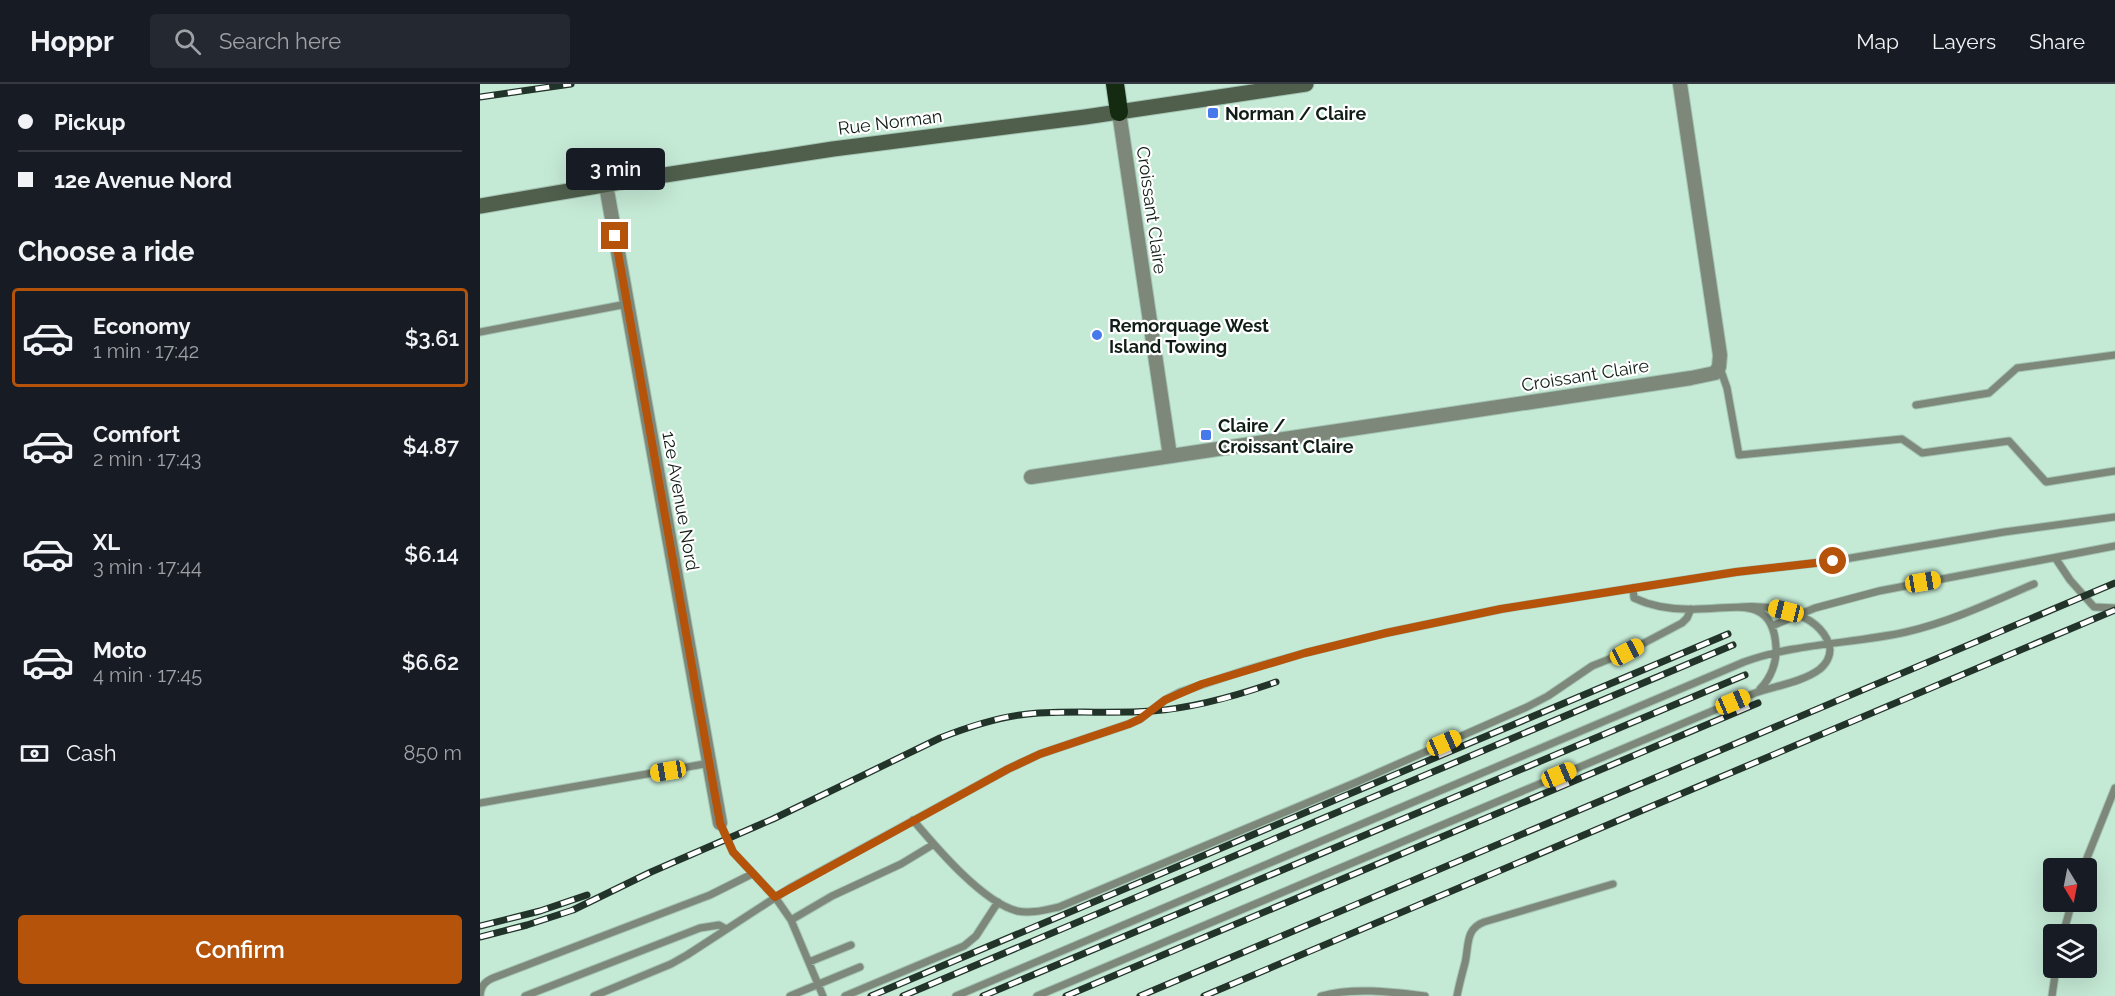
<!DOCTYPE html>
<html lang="en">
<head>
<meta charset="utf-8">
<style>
	:root { --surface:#171b24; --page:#242831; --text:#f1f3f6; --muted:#9ea1a6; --line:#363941; --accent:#b45309 }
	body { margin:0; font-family:Raleway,sans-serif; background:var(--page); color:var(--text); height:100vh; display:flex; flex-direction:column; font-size:22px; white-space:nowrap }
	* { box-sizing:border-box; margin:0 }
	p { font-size:20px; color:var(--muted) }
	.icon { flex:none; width:33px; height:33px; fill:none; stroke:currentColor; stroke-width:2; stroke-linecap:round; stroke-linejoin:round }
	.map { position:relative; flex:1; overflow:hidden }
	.sheet { display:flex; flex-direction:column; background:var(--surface); width:480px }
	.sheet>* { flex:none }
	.hud { display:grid; align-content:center; height:132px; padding:0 18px; background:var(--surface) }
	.needle { width:39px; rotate:170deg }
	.tools { position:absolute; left:1563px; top:774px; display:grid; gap:12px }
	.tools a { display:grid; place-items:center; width:54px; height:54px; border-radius:6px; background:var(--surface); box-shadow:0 6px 24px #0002; font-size:30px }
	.end { position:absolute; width:27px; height:27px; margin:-14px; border:8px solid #b45309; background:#fff; box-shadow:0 0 0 3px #fff }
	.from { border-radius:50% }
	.bubble { position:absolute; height:42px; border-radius:6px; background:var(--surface); box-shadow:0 6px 24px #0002; font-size:20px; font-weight:600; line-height:42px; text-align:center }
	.car { position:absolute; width:18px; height:36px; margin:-18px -9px; border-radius:8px; box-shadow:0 0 4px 2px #0007; background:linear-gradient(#f5c518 24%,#345 0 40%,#f5c518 0 76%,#345 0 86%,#f5c518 0) }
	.hud b { display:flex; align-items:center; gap:21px; height:57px; font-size:22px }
	.hud b+b { border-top:2px solid var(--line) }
	.hud i { width:15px; height:15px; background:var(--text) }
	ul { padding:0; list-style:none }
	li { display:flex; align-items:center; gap:18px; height:99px; margin:0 12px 9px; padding:0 6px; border:3px solid transparent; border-radius:6px }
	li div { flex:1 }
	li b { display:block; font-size:22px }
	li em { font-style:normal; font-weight:600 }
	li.selected { border-color:var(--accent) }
	li>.icon { width:54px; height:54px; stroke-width:1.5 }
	h2 { padding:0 18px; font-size:27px; line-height:72px }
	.pay { display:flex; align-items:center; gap:15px; height:66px; padding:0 18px; font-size:22px }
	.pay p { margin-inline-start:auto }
	.button { display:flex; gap:12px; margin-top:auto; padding:12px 18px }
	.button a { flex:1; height:69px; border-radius:6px; background:var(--accent); color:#fff; font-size:24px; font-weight:600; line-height:69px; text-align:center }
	header { display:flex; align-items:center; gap:36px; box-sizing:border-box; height:84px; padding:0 30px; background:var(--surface); border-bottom:2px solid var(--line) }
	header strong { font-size:28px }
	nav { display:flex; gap:33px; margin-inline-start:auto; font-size:21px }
	.search { width:420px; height:54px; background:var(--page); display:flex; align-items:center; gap:15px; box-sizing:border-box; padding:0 21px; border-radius:6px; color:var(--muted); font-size:22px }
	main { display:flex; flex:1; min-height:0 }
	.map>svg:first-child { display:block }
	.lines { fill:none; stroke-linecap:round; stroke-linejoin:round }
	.lane-casing { stroke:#a4c4b3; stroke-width:9 }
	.street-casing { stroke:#a4c4b3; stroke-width:16 }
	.secondary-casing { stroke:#a4c4b3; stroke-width:17 }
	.highway-casing { stroke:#a4c4b3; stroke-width:20 }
	.lane { stroke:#7d887a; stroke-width:7 }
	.street { stroke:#7d887a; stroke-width:14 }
	.secondary { stroke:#4f5f4c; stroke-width:15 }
	.highway { stroke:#152b11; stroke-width:18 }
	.rail-casing { stroke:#22332a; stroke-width:7 }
	.rail { stroke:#fff; stroke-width:4.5; stroke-dasharray:14; stroke-linecap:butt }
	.route { stroke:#b45309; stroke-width:8 }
	.poi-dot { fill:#4679ea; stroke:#fff; stroke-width:2 }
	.labels { text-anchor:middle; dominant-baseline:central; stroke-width:4.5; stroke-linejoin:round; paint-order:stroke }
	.poi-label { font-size:18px; font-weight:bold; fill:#101e17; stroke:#fff; text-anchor:start }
	.street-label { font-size:18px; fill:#101e17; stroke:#fff }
</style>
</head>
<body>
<header>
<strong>Hoppr</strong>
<div class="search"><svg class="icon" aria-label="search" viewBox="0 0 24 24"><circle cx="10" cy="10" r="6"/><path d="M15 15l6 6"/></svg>Search here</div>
<nav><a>Map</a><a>Layers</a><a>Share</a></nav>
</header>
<main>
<section class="sheet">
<div class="hud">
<b><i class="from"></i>Pickup</b>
<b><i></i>12e Avenue Nord</b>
</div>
<h2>Choose a ride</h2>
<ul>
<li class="selected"><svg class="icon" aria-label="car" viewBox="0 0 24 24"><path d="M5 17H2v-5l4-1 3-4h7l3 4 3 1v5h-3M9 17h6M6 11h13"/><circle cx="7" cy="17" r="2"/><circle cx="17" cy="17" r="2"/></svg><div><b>Economy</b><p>1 min · 17:42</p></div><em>$3.61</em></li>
<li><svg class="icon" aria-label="car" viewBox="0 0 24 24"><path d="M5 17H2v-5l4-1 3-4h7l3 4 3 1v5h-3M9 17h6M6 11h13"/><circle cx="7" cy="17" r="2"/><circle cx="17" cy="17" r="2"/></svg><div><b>Comfort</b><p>2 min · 17:43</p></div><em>$4.87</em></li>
<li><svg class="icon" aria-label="car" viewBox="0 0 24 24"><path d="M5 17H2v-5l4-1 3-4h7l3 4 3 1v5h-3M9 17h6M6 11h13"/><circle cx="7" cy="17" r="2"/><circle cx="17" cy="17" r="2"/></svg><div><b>XL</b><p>3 min · 17:44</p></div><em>$6.14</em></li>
<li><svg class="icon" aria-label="car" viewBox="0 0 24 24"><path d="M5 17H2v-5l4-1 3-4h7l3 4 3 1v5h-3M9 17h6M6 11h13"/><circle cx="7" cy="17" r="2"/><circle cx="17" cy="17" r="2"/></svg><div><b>Moto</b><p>4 min · 17:45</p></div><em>$6.62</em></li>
</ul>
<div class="pay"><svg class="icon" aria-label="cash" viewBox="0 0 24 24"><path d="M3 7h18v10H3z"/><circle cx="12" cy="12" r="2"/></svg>Cash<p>850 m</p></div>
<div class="button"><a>Confirm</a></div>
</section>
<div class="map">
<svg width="1635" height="912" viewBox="0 0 1635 912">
	<rect width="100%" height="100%" fill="#c4e9d5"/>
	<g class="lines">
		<defs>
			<path id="lane" d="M 0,248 L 147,220
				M 1240,284 L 1247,304 L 1259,371 L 1422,355 L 1442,369 L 1529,357 L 1566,398 L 1635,387
				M 1436,321 L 1509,309 L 1537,284 L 1635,271
				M 1576,475 L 1590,496 L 1614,523 L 1635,524
				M 1153,504 L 1154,514 C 1175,524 1196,526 1218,525 C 1255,525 1293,511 1296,563 C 1297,578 1291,594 1280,605
				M 1292,542 L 1335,524 L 1399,507 L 1635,462
				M 0,719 L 230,679
				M 433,736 C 456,763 502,818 537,827 C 551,830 565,826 579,823 L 877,698 L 1047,623 L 1068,612 L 1112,582 L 1147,568 L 1202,539 L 1207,534 L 1211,525
				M 240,739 L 253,768 L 295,813 L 311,836 L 343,912
				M 1603,784 L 1635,704
				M 311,836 L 352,812 L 421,780 L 454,760
				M 1583,850 L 1592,818
				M 329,878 L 371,861
				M 0,912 C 1,902 4,898 13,894 L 230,811 L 272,790
				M 45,912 L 220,844 L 239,841 L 246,845
				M 114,912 L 191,880 L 207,871 L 310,804 L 528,685 L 560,670 L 649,640 L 660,635 L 685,616 L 700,608 L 766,586 L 825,569 L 906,549 L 1021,525 L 1256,488 L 1353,477 L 1524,448 L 1635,433
				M 310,912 L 380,883
				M 365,912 L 484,862 L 496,852 L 518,818
				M 476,912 L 1264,578 C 1316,559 1372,560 1426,548 C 1470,538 1512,518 1554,500
				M 557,912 L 1275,609 C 1295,602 1323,598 1340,585 C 1347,579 1352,570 1349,560 C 1337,527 1290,521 1260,523
				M 841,912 C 873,903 912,908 945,912
				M 977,912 C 979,901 982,890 985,879 C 989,862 985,845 1004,838 L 1133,800
				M 1572,912 L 1576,884"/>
			<path id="street" d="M 639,28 L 690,372
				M 126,101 L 240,739
				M 551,393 L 1211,294 L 1235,289 L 1239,283 L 1240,271 L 1200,0"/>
			<path id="secondary" d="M 0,122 L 159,95 L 353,65 L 605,33 L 826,0"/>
			<path id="highway" d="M 635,0 L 639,28"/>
		</defs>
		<use href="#lane" class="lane-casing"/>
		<use href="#street" class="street-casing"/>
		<use href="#secondary" class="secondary-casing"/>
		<use href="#highway" class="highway-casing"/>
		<use href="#lane" class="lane"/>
		<use href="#street" class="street"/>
		<use href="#secondary" class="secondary"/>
		<use href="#highway" class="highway"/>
		<defs>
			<path id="rail" d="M 0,13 L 91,0
				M 0,842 L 60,827 L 107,811
				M 0,853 L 47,841 L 93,826 L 171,788 L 293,735 L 460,654 C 488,643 517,633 548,630 C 589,626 631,630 672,627 C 715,624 756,612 796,598
				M 391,912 L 1248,550
				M 423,912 L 1253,561
				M 503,912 L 1265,591
				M 586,912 L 1278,619
				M 660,912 L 1635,499
				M 724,912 L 1635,526"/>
		</defs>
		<use href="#rail" class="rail-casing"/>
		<use href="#rail" class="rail"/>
	</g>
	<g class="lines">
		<path class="route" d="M 135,152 L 240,739 L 253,768 L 295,813 L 528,685 L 560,670 L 649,640 L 660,635 L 685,616 L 722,600 L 825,569 L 906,549 L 1021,525 L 1256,488 L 1353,477"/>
	</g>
	<g class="poi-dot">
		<rect x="727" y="23" width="12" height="12" rx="3"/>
		<circle cx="617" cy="251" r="6"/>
		<rect x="720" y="345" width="12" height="12" rx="3"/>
	</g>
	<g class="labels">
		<g class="poi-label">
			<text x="745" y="29">Norman / Claire</text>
			<text x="629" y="241">Remorquage West<tspan x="629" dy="21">Island Towing</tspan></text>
			<text x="738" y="341">Claire /<tspan x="738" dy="21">Croissant Claire</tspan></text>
		</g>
		<g class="street-label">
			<text transform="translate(410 38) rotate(-7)">Rue Norman</text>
			<text transform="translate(672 126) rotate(82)">Croissant Claire</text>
			<text transform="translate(1105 291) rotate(-9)">Croissant Claire</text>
			<text transform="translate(201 417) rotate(80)">12e Avenue Nord</text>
		</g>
	</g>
</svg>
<div class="tools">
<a><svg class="needle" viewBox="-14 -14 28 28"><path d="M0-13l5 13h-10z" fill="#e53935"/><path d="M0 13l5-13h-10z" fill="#9ea1a6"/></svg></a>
<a><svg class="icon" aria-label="layers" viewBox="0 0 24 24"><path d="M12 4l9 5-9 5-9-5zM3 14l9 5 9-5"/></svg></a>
</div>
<i class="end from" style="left:1353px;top:477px"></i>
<i class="end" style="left:135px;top:152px"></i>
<div class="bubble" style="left:86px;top:64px;width:99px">3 min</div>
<i class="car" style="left:1443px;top:498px;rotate:80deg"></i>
<i class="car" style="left:1306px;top:527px;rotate:284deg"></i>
<i class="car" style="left:1147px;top:568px;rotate:62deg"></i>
<i class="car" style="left:1253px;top:618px;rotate:67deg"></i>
<i class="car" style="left:964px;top:659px;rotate:66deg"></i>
<i class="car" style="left:188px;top:687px;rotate:260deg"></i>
<i class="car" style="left:1079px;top:691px;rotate:67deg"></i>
</div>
</main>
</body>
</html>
